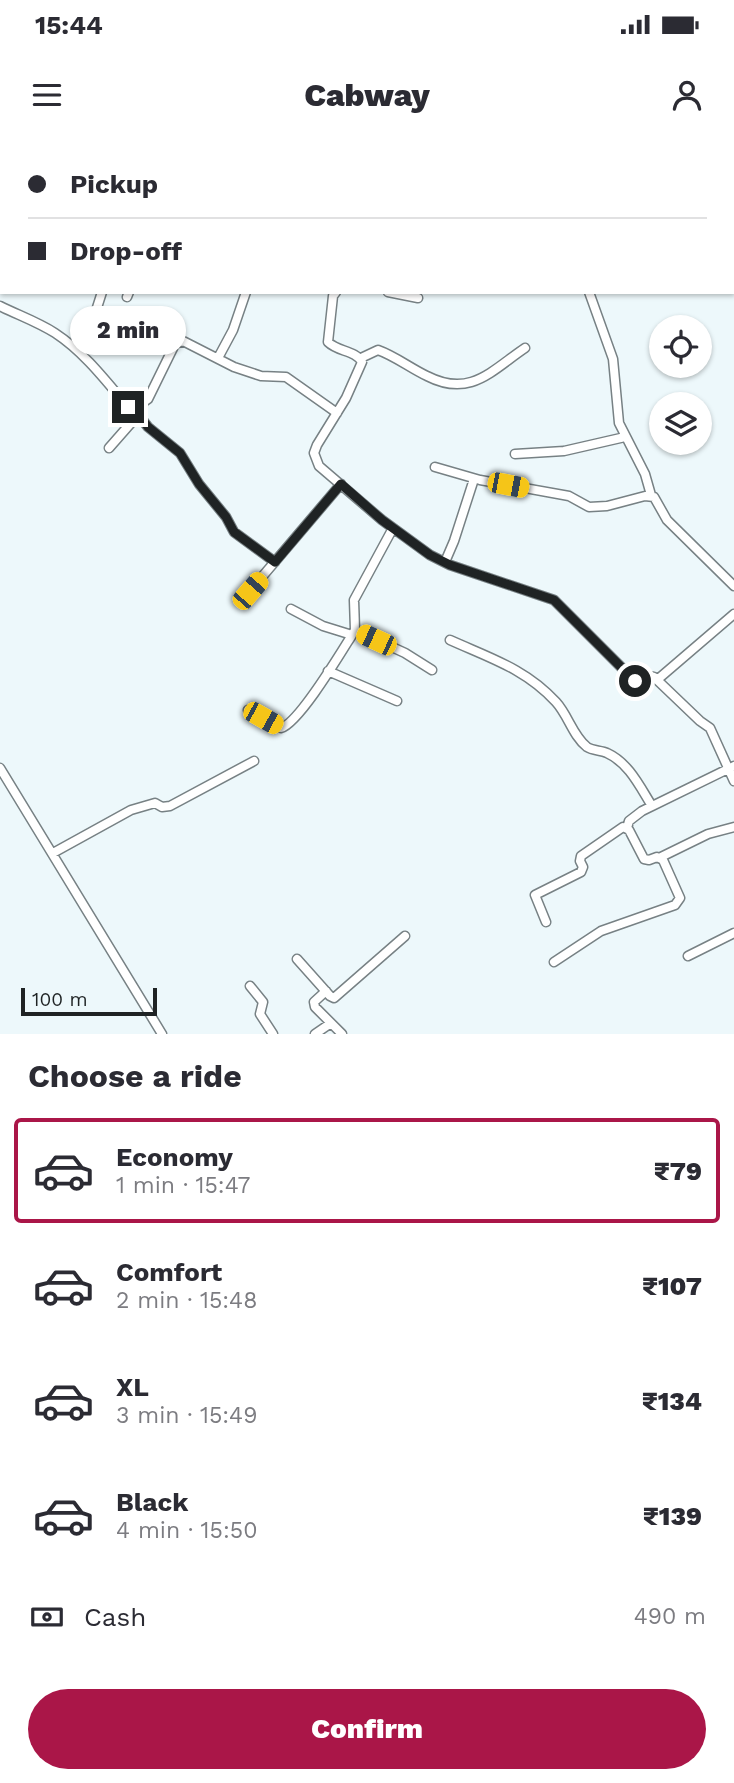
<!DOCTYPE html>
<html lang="en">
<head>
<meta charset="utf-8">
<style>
	:root { --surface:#fff; --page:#f7f7f7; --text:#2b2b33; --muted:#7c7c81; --line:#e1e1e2; --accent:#aa1648 }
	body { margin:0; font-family:"Work Sans",sans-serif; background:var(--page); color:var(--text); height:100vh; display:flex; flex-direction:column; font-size:26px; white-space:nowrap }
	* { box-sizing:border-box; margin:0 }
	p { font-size:23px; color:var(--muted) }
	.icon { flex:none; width:38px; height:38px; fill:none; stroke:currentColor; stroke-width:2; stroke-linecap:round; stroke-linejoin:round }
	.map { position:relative; height:894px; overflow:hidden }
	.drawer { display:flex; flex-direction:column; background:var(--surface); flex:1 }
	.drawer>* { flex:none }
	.banner { position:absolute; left:0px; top:0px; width:735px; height:154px; box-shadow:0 2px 5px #0004; display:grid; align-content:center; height:154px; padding:0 28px; background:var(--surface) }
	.tools { position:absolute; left:649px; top:175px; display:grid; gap:14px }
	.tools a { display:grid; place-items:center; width:63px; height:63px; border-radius:50%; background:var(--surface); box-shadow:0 2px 5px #0004; font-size:35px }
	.scale { position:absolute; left:21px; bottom:18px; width:136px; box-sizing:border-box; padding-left:7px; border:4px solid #1f2324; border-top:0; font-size:19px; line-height:24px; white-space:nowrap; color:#1f2324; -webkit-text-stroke:5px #edf8fb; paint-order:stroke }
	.end { position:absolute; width:32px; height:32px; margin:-16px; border:9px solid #1f2324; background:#fff; box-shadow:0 0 0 4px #fff }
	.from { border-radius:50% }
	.bubble { position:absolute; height:49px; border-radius:24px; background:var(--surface); box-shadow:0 2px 5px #0004; font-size:23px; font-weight:800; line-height:49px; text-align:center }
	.car { position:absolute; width:21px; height:42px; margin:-21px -10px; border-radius:9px; box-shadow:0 0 5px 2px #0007; background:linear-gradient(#f5c518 24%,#345 0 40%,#f5c518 0 76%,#345 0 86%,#f5c518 0) }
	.banner b { display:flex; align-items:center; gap:24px; height:66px; font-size:26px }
	.banner b+b { border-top:2px solid var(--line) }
	.banner i { width:18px; height:18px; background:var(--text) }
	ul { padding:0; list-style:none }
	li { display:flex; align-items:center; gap:21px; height:105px; margin:0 14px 10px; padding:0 14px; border:4px solid transparent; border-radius:7px }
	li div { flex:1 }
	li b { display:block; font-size:26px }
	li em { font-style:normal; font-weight:800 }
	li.active { border-color:var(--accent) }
	li>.icon { width:63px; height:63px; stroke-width:1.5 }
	h2 { padding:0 28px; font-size:32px; line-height:84px }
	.pay { display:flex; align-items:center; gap:18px; height:77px; padding:0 28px; font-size:26px }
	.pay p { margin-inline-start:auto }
	.primary-button { display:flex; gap:14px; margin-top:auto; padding:14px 28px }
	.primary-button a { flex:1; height:80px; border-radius:42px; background:var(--accent); color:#fff; font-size:28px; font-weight:800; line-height:80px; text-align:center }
	.status { display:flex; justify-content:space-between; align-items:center; height:49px; padding:0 35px; background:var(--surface); direction:ltr }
	.status svg { height:19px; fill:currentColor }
	header { display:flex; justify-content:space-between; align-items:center; height:91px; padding:0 28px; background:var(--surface); font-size:32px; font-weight:800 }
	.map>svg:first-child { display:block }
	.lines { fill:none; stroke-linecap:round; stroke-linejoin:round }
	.minor-casing { stroke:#778184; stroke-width:11 }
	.minor { stroke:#fff; stroke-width:8 }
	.route { stroke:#1f2324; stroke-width:9 }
</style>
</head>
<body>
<div class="status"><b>15:44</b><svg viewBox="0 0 49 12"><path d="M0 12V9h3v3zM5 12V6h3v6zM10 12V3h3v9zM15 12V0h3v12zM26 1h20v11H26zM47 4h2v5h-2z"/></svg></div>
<header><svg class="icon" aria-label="menu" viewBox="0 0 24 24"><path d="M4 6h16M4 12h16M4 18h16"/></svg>Cabway<svg class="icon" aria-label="person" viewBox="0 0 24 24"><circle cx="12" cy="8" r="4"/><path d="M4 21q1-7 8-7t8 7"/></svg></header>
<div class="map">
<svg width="734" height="894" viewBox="0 0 734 894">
	<rect width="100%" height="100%" fill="#edf8fb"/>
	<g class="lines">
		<defs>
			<path id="minor" d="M 501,0 L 502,2
				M 644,0 L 645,2
				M 17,2 L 18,0
				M 182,2 L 183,0
				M 271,2 L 271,0
				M 357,2 L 357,0
				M 733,22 L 734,22
				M 0,51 L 2,46
				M 0,66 L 2,66
				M 733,133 L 734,133
				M 336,152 L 333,156 L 328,202 C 338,212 355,210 362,222 L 346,258 L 317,305 L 314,313 L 319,326 L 382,380 L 430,415 L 450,425 L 554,460 L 635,541 L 642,541 L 650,536 L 654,537 L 700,581 L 710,588 L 734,641
				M 388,152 L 418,158
				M 589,152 L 613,219 L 619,283 L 645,334 L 651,355
				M 127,157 L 129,152
				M 0,166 C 18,175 38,182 55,193 C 84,212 106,241 128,267 L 134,269 L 148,259 L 175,204 L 183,201 L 234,227 L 261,236 L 286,237 L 337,273
				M 94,177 L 102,152
				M 218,218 L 233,190 L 246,152
				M 361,218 L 378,210 C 395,216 410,228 427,236 C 470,258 491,231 525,208
				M 134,269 L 148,287 L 180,313 L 199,344 L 226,377 L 234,392 L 275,422
				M 109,308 L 138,275
				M 515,314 L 564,311 L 625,297
				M 435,327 L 480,340 L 569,356 L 589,367 L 607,366 L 645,356 L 654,357 L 667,380 L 734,446
				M 445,422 L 454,401 L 474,339
				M 250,451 L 341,344
				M 291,469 L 323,486 L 352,495
				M 355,490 L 405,513 L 432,530
				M 450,500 C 490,518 526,529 556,562 C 568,575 573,596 587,607 C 593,611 601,610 607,613 C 629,623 640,647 652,666
				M 328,531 L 397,561
				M 657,540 L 734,474
				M 248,570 L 281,588 C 299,583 340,514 352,495 L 355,490 L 354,460 L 393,388
				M 0,628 L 162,894
				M 627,688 L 629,681 L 642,671 L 734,626
				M 53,713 L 131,670 L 155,663 L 162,667 L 170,666 L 254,621
				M 661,717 L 708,694 L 734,687
				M 546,782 L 535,755 L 581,732 L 583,727 L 580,721 L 581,716 L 623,687 L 629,690 L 644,719 L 649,720 L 657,717 L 663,720 L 680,758 L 675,765 L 601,791 L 554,822
				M 688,816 L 734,793
				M 297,819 L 330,856 L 334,858 L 405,796
				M 250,846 L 263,862 L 260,874 L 273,894
				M 326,851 L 314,862 L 315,867 L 342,894
				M 315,894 L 331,883"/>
		</defs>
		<use href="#minor" class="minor-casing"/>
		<use href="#minor" class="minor"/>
	</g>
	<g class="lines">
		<path class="route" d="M 128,267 L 134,269 L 148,287 L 180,313 L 199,344 L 226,377 L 234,392 L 275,422 L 341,344 L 382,380 L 430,415 L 450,425 L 554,460 L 635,541"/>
	</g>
</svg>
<div class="tools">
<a><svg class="icon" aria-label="locate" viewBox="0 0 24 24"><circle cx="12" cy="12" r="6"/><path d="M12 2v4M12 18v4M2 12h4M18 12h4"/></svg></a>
<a><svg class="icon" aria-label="layers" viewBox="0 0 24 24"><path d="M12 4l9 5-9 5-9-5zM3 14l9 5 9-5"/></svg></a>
</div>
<div class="scale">100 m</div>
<i class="end from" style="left:635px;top:541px"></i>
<i class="end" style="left:128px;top:267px"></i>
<div class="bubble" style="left:70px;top:166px;width:116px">2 min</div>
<i class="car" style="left:508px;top:345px;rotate:101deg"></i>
<i class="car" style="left:250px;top:451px;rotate:41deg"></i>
<i class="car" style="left:376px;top:500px;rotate:295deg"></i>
<i class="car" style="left:263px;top:578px;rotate:119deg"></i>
<div class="banner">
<b><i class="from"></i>Pickup</b>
<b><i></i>Drop-off</b>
</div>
</div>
<section class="drawer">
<h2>Choose a ride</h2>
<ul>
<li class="active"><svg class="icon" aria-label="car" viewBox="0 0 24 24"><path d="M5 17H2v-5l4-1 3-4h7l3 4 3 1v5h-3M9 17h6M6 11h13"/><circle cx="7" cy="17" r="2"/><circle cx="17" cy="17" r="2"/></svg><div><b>Economy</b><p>1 min · 15:47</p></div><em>₹79</em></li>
<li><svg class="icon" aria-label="car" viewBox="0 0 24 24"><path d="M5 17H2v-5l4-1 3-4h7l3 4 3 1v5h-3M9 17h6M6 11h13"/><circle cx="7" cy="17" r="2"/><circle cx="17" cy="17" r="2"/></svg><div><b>Comfort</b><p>2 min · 15:48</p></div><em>₹107</em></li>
<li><svg class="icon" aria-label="car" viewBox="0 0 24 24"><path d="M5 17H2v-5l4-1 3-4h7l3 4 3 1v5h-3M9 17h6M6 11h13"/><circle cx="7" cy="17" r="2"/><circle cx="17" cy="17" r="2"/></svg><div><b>XL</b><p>3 min · 15:49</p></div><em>₹134</em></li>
<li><svg class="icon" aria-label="car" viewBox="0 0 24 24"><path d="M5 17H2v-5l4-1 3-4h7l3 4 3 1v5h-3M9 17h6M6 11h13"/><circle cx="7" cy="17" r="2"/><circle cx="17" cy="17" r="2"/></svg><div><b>Black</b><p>4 min · 15:50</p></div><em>₹139</em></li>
</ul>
<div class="pay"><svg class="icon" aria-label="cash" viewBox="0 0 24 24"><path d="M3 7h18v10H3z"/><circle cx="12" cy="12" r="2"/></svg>Cash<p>490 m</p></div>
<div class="primary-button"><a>Confirm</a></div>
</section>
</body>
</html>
